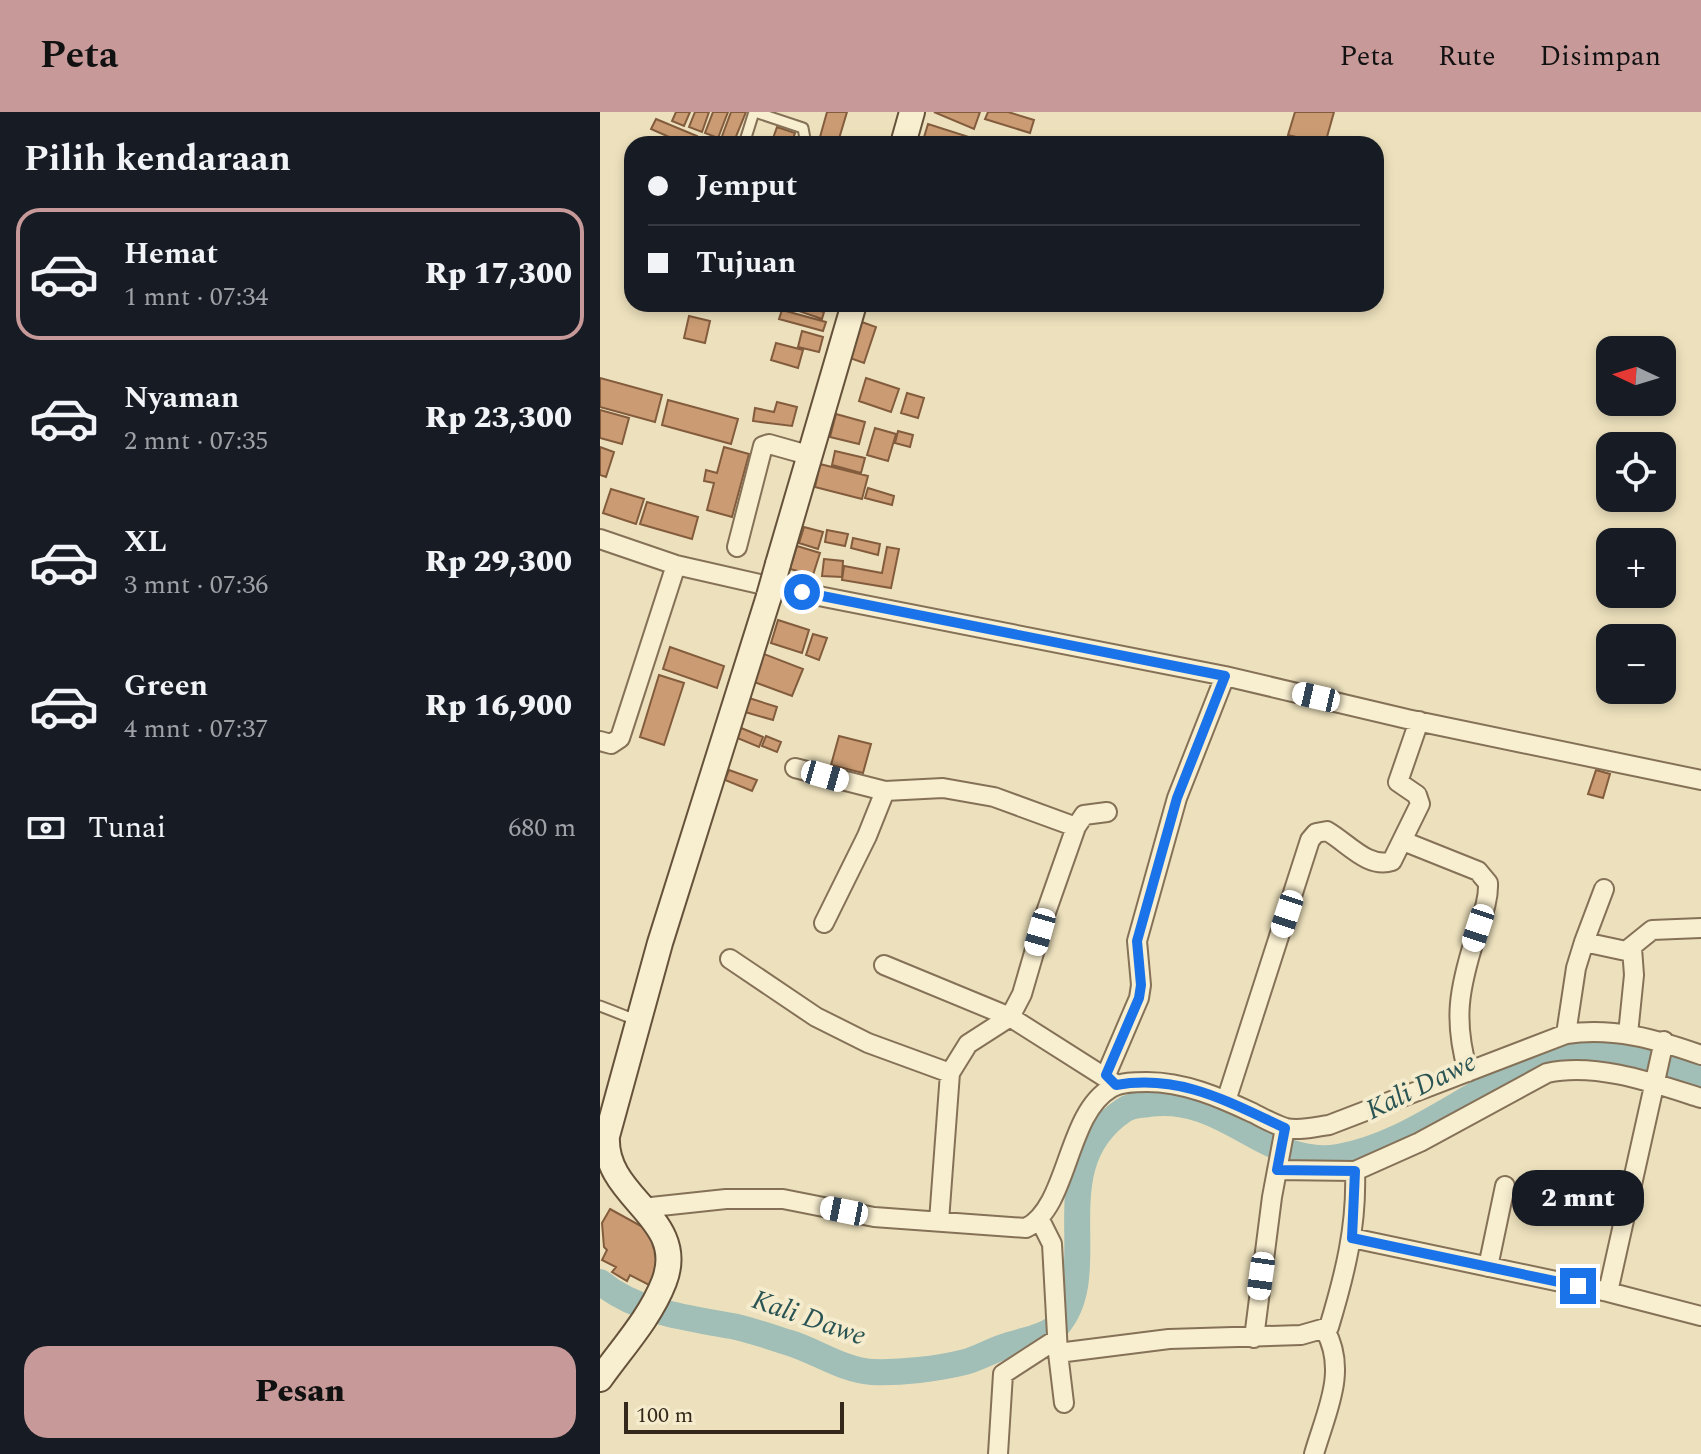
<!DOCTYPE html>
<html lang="id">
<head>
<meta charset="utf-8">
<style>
	:root { --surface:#171b24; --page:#242831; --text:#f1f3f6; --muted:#9ea1a6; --line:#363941; --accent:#c79999 }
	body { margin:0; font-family:Spectral,serif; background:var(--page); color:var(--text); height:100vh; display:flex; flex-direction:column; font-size:30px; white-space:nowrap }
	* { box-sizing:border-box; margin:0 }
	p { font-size:26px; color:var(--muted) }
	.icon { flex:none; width:44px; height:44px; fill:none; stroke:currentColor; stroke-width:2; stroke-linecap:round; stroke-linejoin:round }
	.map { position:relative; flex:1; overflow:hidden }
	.details { display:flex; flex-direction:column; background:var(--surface); width:600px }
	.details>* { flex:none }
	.hud { position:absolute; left:24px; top:24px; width:760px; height:176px; border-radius:24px; box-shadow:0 4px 12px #0003; display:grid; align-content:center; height:176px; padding:0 24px; background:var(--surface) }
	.needle { width:52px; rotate:274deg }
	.tools { position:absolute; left:996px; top:224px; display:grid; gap:16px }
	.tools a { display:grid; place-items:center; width:80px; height:80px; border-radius:16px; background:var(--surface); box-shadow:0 4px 12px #0003; font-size:40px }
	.scale { position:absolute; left:24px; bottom:20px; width:220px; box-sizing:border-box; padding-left:8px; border:4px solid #34281b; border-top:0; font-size:22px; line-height:28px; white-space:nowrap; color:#34281b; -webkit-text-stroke:6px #f5ebcd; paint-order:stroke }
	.end { position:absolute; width:36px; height:36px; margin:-18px; border:10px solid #1a73e8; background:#fff; box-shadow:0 0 0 4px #fff }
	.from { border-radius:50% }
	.bubble { position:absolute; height:56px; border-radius:24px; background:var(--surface); box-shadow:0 4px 12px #0003; font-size:26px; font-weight:800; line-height:56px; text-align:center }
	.car { position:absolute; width:24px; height:48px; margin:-24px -12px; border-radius:10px; box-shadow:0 0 6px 2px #0007; background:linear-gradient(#fff 24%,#345 0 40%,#fff 0 76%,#345 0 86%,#fff 0) }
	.hud b { display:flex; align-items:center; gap:28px; height:76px; font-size:30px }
	.hud b+b { border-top:2px solid var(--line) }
	.hud i { width:20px; height:20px; background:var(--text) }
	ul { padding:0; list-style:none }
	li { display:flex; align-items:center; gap:24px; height:132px; margin:0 16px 12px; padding:0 8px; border:4px solid transparent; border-radius:24px }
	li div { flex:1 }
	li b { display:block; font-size:30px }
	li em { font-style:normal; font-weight:800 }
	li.on { border-color:var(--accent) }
	li>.icon { width:72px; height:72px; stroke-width:1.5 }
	h2 { padding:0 24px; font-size:36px; line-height:96px }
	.pay { display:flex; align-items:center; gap:20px; height:88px; padding:0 24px; font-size:30px }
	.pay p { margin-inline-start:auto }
	.primary-button { display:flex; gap:16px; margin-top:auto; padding:16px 24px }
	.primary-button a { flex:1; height:92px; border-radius:24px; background:var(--accent); color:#111; font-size:32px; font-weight:800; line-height:92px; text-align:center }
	header { display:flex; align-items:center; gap:48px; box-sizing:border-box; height:112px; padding:0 40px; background:var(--accent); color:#111 }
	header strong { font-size:38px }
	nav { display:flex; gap:44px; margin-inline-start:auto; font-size:28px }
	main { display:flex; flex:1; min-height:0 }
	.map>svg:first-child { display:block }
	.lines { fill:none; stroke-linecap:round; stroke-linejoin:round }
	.river { stroke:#a1beb7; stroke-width:26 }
	.building { fill:#cb9c73; stroke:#835c3d; stroke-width:2 }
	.lane-casing { stroke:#857157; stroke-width:13 }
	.street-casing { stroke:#857157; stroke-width:22 }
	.secondary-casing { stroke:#66523a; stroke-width:28 }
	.lane { stroke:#f8eed0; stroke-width:9 }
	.street { stroke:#f8eed0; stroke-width:18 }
	.secondary { stroke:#f8eed0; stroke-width:24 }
	.secondary-bridge-casing { stroke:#66523a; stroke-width:28; stroke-linecap:butt }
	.secondary-bridge { stroke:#f8eed0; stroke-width:24 }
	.route { stroke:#1a73e8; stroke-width:10 }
	.labels { text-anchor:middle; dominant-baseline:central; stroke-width:8; stroke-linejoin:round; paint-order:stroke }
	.water-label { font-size:28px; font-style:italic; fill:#2a5453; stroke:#f5ebcd }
</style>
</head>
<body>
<header>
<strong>Peta</strong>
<nav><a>Peta</a><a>Rute</a><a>Disimpan</a></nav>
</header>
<main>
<section class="details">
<h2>Pilih kendaraan</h2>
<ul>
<li class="on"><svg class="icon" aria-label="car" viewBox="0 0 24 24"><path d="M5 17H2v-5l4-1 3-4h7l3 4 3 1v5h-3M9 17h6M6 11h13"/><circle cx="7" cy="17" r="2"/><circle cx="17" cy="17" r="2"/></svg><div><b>Hemat</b><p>1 mnt · 07:34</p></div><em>Rp 17,300</em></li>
<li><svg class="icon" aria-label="car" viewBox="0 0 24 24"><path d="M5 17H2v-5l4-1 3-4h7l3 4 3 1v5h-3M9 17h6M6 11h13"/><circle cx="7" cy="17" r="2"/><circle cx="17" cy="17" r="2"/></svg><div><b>Nyaman</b><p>2 mnt · 07:35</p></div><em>Rp 23,300</em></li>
<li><svg class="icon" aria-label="car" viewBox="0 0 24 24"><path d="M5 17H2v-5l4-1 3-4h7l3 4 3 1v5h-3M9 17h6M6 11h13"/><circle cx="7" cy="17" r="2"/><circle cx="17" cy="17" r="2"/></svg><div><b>XL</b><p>3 mnt · 07:36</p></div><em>Rp 29,300</em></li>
<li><svg class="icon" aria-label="car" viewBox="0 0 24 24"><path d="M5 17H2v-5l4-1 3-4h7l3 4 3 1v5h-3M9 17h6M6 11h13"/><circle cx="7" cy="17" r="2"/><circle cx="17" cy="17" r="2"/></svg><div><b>Green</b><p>4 mnt · 07:37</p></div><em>Rp 16,900</em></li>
</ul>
<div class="pay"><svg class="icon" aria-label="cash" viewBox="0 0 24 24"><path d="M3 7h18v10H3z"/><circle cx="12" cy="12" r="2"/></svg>Tunai<p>680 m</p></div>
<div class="primary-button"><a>Pesan</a></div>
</section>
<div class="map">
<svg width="1101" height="1342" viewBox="0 0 1101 1342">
	<rect width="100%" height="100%" fill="#ede1bd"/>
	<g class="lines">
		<path class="river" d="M 0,1170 C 36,1200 87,1206 132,1214 C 151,1218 171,1225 190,1231 C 216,1239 245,1259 272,1260 C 301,1261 337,1257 365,1250 C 380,1246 394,1237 409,1233 C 424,1228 447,1225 458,1213 C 505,1158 440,1054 524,998 C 531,993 540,993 549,992 C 625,981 668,1057 738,1045 C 831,1029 899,944 996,941 C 1031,939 1068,953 1101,962"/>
	</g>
	<path class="building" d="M 76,0 L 90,0 L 84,14 L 72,9 Z
		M 95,0 L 109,0 L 102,20 L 89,15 Z
		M 113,0 L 128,0 L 118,26 L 105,21 Z
		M 131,0 L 146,0 L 133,32 L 121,27 Z
		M 227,0 L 247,0 L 238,30 L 220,25 Z
		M 334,0 L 380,0 L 374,17 Z
		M 388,0 L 408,0 L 434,8 L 430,21 L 385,7 Z
		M 695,0 L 734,0 L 725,32 L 688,23 Z
		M 56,7 L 97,24 L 93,32 L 85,32 L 51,17 Z
		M 328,12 L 369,25 L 366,32 L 322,32 Z
		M 177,15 L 195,21 L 191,32 L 171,32 Z
		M 192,192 L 224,200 L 222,207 L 190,196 Z
		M 182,198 L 226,210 L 223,219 L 179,207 Z
		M 89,204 L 110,209 L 105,231 L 84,226 Z
		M 259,209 L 276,215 L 264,251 L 247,245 Z
		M 202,219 L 223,225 L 219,240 L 198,235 Z
		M 176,231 L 203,238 L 198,256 L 171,248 Z
		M 0,266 L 62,283 L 55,310 L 0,295 Z
		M 266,266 L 299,277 L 291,300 L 259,289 Z
		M 307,281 L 324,286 L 318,306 L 301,301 Z
		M 68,288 L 138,307 L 131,332 L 62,313 Z
		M 177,290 L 197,295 L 192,314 L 153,309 L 155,296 L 174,300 Z
		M 0,298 L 29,306 L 22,332 L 0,326 Z
		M 236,302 L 265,310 L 259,332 L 230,325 Z
		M 275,316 L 296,322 L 288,349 L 267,343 Z
		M 298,319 L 313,323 L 310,335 L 295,331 Z
		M 0,335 L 14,340 L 6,365 L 0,363 Z
		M 124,335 L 149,342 L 132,405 L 107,398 L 114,371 L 104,369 L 106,358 L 117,361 Z
		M 235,339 L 265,346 L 261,361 L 232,353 Z
		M 220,352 L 268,364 L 262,387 L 215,375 Z
		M 268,376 L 294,384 L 292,393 L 265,386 Z
		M 11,377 L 44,387 L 36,412 L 3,401 Z
		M 47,390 L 98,405 L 92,427 L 40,412 Z
		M 204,415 L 223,420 L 218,437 L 199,431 Z
		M 227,418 L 248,422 L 245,434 L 225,430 Z
		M 253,426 L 280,432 L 278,443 L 251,436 Z
		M 197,434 L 220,441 L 213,463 L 190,457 Z
		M 287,435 L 299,437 L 291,476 L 242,468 L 244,454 L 282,461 Z
		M 224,447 L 243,449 L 242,465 L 222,464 Z
		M 178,508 L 209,518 L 202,541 L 171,531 Z
		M 213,522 L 227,526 L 219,548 L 206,543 Z
		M 70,535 L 124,554 L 117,576 L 63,557 Z
		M 156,539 L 203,557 L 192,584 L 146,567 Z
		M 59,563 L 84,571 L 64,633 L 40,625 Z
		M 149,586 L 177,595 L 173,608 L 145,600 Z
		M 134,613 L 163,625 L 159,635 L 130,623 Z
		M 166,624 L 181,630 L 177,640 L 162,634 Z
		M 239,624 L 271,632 L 263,661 L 231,653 Z
		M 129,658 L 157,668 L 152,679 L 125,668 Z
		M 996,658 L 1010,662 L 1003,686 L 988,682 Z
		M 10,1097 L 61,1125 L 53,1175 L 30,1163 L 27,1169 L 12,1160 L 16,1155 L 2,1148 L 7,1138 L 4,1135 L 2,1111 Z"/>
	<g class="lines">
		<defs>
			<path id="lane" d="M 155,0 L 203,16 L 206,32
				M 144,32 L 154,0
				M 0,894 L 36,908"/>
			<path id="street" d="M 0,427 L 76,453 L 173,475 L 625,564 L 807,607 L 1101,668
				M 137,435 L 163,334 L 169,332 L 208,343
				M 0,629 L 11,632 L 20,626 L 76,453
				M 195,656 L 285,679 L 343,676 L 394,685 L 476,715
				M 507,700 L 484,703 L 476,715 L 445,803 L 422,882 L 410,905 L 514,971
				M 803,729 L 878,759 L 888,771 C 889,790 880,809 875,826 C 859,877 853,908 868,960
				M 224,811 L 267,724 L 285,679
				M 984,830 L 1004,777
				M 130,847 L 216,905 L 268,931 L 350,961
				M 284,853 L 410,905
				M 966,922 L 976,856 L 984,830 L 1026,839 L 1052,818 L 1101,816
				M 1028,922 L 1034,863 L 1032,836
				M 1064,929 L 1008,1180 L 1101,1204
				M 506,963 L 539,886 L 541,873 L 537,829 L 577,686 L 625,564
				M 626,989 L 710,728 L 716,721 L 727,719 C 748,731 768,757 792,749 L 820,692 L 817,683 L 798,670 L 819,609
				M 677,1058 L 755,1059 L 820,1030 L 947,961 C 996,950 1054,971 1101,986
				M 42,1096 L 126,1087 L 183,1087 L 274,1105 L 426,1116 C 469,1094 466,1002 511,976 C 521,970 535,970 547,970 C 584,970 619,985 653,1001 C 663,1006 675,1013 686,1016 C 700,1019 715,1015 729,1013 L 966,922 C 1013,915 1056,927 1101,943
				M 439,1106 L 452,1132 L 458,1241 L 569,1227 L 701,1223 L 729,1215 C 745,1162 757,1114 755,1059
				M 339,1109 L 350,961 L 368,932 L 410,905
				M 752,1126 L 1008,1180
				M 888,1155 L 905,1074
				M 654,1226 L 672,1085 L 685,1016
				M 458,1241 L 464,1291
				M 398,1342 L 403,1262 L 457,1227
				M 714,1342 C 726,1300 748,1259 725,1218"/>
			<path id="secondary" d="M 303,32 L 312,0
				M 178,452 L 254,192
				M 0,1267 C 22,1236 50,1206 64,1170 C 89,1105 3,1087 7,1024 L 60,831 L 169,484"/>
		</defs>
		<use href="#lane" class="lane-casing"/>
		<use href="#street" class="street-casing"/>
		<use href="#secondary" class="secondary-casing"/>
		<use href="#lane" class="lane"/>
		<use href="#street" class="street"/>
		<use href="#secondary" class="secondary"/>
		<defs>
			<path id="secondary-bridge" d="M 169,484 L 178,452"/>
		</defs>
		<use href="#secondary-bridge" class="secondary-bridge-casing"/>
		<use href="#secondary-bridge" class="secondary-bridge"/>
	</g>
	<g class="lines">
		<path class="route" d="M 202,480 L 625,564 L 577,686 L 537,829 L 541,873 L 539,886 L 506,963 L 516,973 C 581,962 628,990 685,1016 L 677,1058 L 755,1059 L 752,1126 L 978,1174"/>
	</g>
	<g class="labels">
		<g class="water-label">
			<text transform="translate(821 974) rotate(-26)">Kali Dawe</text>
			<text transform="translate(209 1206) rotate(19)">Kali Dawe</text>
		</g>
	</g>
</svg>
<div class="tools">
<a><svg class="needle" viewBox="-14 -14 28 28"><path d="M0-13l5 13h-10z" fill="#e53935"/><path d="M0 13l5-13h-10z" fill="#9ea1a6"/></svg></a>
<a><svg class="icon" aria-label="locate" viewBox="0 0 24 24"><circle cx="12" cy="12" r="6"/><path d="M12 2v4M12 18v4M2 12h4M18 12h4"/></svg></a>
<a>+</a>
<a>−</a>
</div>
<div class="scale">100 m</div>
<i class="end from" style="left:202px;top:480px"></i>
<i class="end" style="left:978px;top:1174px"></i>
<div class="bubble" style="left:912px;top:1058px;width:132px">2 mnt</div>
<i class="car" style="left:716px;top:585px;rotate:283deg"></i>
<i class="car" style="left:225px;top:664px;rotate:106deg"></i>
<i class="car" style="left:687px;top:802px;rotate:198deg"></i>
<i class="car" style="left:878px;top:816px;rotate:198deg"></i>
<i class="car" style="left:440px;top:820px;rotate:196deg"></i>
<i class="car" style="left:244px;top:1099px;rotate:281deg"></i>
<i class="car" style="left:661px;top:1164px;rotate:188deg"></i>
<div class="hud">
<b><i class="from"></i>Jemput</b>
<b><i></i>Tujuan</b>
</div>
</div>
</main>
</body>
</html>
